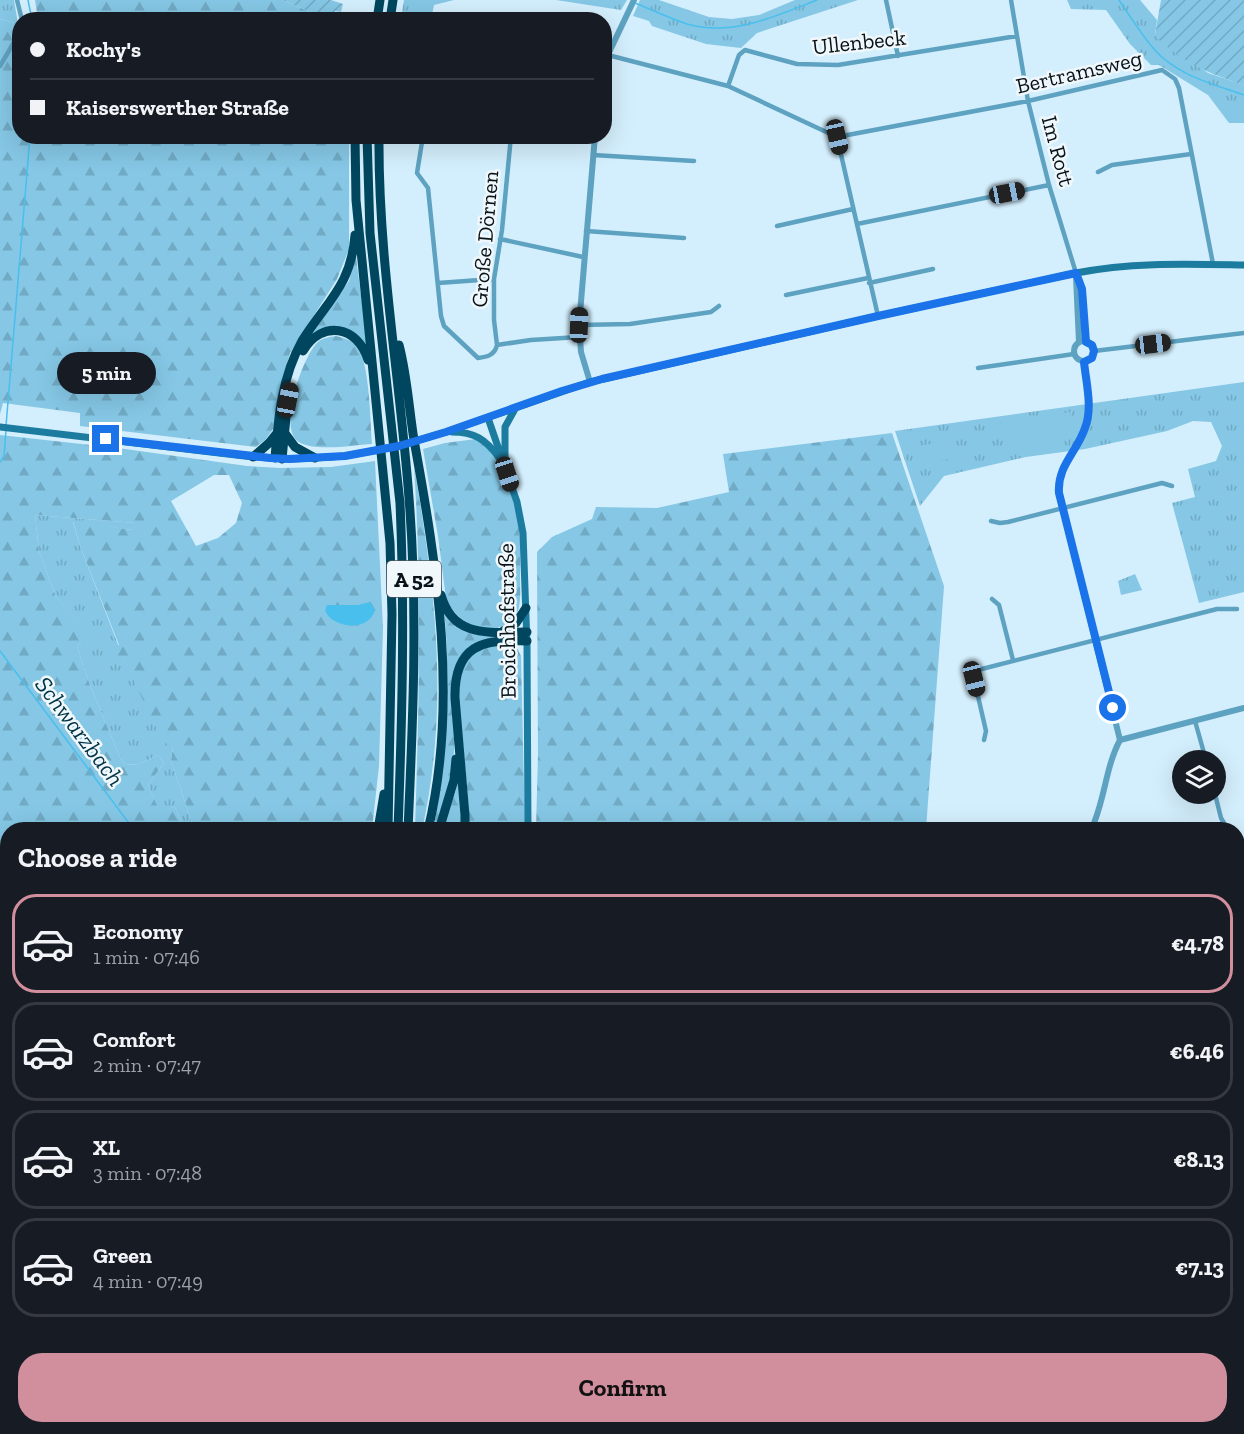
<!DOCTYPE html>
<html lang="en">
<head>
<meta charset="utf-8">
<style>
	:root { --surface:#171b24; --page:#242831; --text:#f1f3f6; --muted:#9ea1a6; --line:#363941; --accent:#d18e9d }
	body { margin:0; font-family:"Zilla Slab",serif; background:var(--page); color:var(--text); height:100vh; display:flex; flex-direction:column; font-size:22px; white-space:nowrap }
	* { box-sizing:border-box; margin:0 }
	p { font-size:20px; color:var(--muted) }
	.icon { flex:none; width:33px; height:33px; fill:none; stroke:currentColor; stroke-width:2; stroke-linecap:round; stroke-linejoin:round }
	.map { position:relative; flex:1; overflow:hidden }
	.panel { position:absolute; left:0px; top:822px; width:1245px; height:612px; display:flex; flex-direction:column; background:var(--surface); border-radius:24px 24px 0 0; box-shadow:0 6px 24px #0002 }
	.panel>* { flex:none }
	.hud { position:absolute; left:12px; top:12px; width:600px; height:132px; border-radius:24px; box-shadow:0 6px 24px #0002; display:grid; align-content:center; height:132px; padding:0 18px; background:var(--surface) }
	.buttons { position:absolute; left:1172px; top:750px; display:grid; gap:12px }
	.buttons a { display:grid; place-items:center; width:54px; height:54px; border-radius:50%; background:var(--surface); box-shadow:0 6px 24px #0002; font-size:30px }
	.end { position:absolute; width:27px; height:27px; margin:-14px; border:8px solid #1a73e8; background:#fff; box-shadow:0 0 0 3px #fff }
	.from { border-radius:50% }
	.bubble { position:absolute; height:42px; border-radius:21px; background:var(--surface); box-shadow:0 6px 24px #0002; font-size:20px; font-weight:800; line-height:42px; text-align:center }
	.car { position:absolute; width:18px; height:36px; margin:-18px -9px; border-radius:8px; box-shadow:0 0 4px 2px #0007; background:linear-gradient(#222 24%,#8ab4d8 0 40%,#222 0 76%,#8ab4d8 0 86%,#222 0) }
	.hud b { display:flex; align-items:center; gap:21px; height:57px; font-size:22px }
	.hud b+b { border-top:2px solid var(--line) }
	.hud i { width:15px; height:15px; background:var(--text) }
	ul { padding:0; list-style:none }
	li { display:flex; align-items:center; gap:18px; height:99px; margin:0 12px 9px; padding:0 6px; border:3px solid var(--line); border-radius:24px }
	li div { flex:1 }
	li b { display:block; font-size:22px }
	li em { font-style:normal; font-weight:800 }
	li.selected { border-color:var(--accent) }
	li>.icon { width:54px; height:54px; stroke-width:1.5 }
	h2 { padding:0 18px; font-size:27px; line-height:72px }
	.cta { display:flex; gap:12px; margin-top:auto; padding:12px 18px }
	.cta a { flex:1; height:69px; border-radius:24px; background:var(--accent); color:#111; font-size:24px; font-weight:800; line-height:69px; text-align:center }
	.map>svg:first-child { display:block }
	.grass { fill:url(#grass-tufts) }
	.forest { fill:url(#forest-firs); fill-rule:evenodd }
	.garden { fill:url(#garden-furrows) }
	.pitch { fill:#85c7e5 }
	.water { fill:#49bfee }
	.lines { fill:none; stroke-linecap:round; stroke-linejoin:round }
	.stream { stroke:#49bfee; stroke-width:1.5 }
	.minor { stroke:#5ea2c1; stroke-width:4.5 }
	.tertiary { stroke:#5ea2c1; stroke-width:6 }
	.secondary { stroke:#1c7ca0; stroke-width:7 }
	.motorway { stroke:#00465e; stroke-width:9 }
	.route { stroke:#1a73e8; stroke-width:8 }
	.labels { text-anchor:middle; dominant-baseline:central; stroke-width:5; stroke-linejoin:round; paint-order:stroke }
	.shield { fill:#f1f8fb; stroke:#4d585d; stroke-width:1.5 }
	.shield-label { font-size:21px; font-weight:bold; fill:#071319 }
	.street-label { font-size:22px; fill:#071319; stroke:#f1f8fb }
	.water-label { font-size:24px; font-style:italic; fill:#003548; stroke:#f1f8fb }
</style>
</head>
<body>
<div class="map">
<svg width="1244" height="1434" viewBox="0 0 1244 1434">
	<defs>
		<pattern id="grass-tufts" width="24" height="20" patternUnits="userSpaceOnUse" patternTransform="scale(1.5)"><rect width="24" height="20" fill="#85c7e5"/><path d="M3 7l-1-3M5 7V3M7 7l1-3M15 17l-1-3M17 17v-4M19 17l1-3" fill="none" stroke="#71aac4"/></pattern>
		<pattern id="forest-firs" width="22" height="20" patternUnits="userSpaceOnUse" patternTransform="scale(1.5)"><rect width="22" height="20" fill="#85c7e5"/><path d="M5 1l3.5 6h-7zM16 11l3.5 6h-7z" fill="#71aac4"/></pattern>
		<pattern id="garden-furrows" width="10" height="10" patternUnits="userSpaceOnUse" patternTransform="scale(1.5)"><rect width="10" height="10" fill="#85c7e5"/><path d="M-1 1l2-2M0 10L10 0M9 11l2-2" fill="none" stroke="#71aac4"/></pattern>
	</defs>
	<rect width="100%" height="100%" fill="#d3eefc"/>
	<path class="grass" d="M 0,0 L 14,0 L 18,24 L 0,19 Z
		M 404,0 L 454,0 L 434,5 L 431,19 L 401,19 Z
		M 556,0 L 627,0 L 621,10 Z
		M 640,0 L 659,0 L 709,17 L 732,19 L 759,15 L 795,0 L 858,0 L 757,33 L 741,48 L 706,44 L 652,26 L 649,21 L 633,16 Z
		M 1067,0 L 1140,0 L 1157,20 L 1155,35 L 1208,73 L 1244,85 L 1244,123 L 1229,123 L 1208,95 L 1159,65 L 1151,65 L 1130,44 L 1106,10 L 1071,9 Z
		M 1244,382 L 1244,592 L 1199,603 L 1172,503 L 1195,497 L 1188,469 L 1216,461 L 1222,446 L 1211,422 L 1193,421 L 1167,431 L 1085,449 L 1026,457 L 944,476 L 920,506 L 895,431 Z
		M 35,515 L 137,523 L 133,530 L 73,522 L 80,546 L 124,660 L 173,747 L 171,760 L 194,829 L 184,829 L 175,807 L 159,811 L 148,785 L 164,763 L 158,755 L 140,764 L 125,765 L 119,755 L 90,685 L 77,646 L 89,634 L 56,597 L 39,551 Z
		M 1135,574 L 1142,590 L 1121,595 L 1118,581 Z
		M 1244,1159 L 1244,1200 L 1238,1209 L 1238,1161 Z
		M 1244,1202 L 1244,1241 L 1238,1249 L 1238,1211 Z
		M 1238,1331 L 1244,1336 L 1244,1382 L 1238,1377 Z
		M 671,1426 L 784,1427 L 750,1434 L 638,1434 Z"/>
	<path class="forest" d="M 35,0 L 282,0 L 327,19 L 38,19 Z
		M 0,19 L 19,24 L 20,136 L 349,137 L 349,249 L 337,279 L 290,353 L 281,385 L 273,429 L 266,439 L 256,447 L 80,426 L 80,413 L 3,403 L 0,414 Z
		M 356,255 L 357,265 L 368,348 L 357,335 L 312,334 L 349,281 Z
		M 336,336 C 344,338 351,340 357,346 C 370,363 370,421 372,444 C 354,445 315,452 299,442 C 277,429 302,360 316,344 C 321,338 329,337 336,336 Z
		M 892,433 L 944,586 L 926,829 L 536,829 L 538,755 L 537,552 L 552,537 L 592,519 L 596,507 L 657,508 L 729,492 L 723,454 Z
		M 0,435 L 118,448 L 247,466 L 280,468 L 331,467 L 375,461 L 383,628 L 379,766 L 372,829 L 194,829 L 171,760 L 173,747 L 163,742 L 124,660 L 104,660 L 103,651 L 119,645 L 80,546 L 73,521 L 133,530 L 136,523 L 35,515 L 39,551 L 56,597 L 90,634 L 77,646 L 90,685 L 119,755 L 125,765 L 140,764 L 158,755 L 164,763 L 148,785 L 159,810 L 175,807 L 184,829 L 8,830 L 8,1039 L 0,1040 ZM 214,475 L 229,475 L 242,503 L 236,523 L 218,538 L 196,546 L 171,501 Z
		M 476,439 C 503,456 518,508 520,538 C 521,550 520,563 520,576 C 520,591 522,607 514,621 L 495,629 L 475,627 L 461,619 L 450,607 L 446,598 L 438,536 L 423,449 L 445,443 Z
		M 414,466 C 435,590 450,704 422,830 L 415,829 C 419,707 422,588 414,466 Z
		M 444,608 L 450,618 L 497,636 C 480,641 471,646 459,659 L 453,770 L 435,829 L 433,830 C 448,756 451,683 444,608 Z
		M 512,644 L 516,646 L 521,656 L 525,829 L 468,830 L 469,811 L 458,688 C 465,651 476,647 512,644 Z
		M 459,769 L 463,829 L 442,830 L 456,790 Z
		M 73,1427 L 130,1427 L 126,1434 L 56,1434 Z
		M 182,1427 L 323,1427 L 324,1434 L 194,1434 Z
		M 336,1427 L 420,1427 L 422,1434 L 338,1434 Z
		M 457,1427 L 538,1427 L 540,1434 L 459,1434 Z"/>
	<path class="garden" d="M 282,0 L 331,0 L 343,4 L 341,12 L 335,11 L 332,19 L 327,19 Z
		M 1161,0 L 1244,0 L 1244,85 C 1210,74 1180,62 1155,35 Z"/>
	<path class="pitch" d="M 1071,412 L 1063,447 L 1005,451 L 1000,422 Z
		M 954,439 L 958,457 L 923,465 L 919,446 Z"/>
	<path class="water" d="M 370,602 L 375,610 C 369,632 334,629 325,611 L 327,605 L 358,605 Z
		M 7,1039 L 8,1412 L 0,1412 L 0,1040 Z
		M 158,1427 L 182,1427 L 194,1434 L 154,1434 Z"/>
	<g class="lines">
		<path class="stream" d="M 28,0 L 32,20
			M 1119,0 C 1130,16 1141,34 1154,49 C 1176,75 1213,84 1244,95
			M 635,3 C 652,10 669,18 687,24 C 732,37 776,16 817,0
			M 6,426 L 30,136
			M 0,462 L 4,456 L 6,430
			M 0,651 L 134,830
			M 1238,1230 L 1244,1224
			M 383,1426 L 386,1434
			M 718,1434 L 752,1426"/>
		<path class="minor" d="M 17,0 L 22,20
			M 886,0 L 898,56
			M 1011,0 L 1028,101 L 1049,185 L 1076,273
			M 604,54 L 728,86 L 837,137 L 878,316
			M 0,66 L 20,32
			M 728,86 L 739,55 L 745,50 L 797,64 L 838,65 L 1017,36
			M 423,136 L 417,173 L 428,188 L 441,316 L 444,326 L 478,358 C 487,357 495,355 497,345 L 531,340 L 579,337
			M 837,137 L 1028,101 L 1162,70 L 1175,79 L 1179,88 L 1213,264
			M 593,155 L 694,161
			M 1098,172 L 1112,165 L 1191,154
			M 857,224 L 1049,185
			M 777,226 L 853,209
			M 586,231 L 684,238
			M 500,239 L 583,257
			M 438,283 L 494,279
			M 869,283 L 933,269
			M 786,295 L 868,278
			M 579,325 L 630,324 L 711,312 L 719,306
			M 497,345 L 494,320 L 494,279 L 502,230 L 511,136
			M 1094,351 L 1244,333
			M 978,368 L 1074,354
			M 991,521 L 1000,523 L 1008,522 L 1162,483 L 1172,486
			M 992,599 L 999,605 L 1013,660
			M 1195,721 L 1206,760
			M 984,740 L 986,731 L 974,679 L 974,675 L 978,670 L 1217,609 L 1237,609
			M 1215,794 L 1221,818 L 1228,830
			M 1238,937 L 1244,935
			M 1238,1389 L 1244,1372
			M 1238,1390 L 1244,1392
			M 1054,1426 L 1066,1426
			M 1171,1426 L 1173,1434
			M 775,1434 L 783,1432 L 782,1426
			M 957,1434 L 986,1426"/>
		<path class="tertiary" d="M 604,63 L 634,0
			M 1076,273 L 1082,289 L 1086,342
			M 1076,277 L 1079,342
			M1074 351a10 10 0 1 1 20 0a10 10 0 1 1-20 0Z
			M 1084,361 C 1086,382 1093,408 1085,428 C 1077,451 1057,466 1059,493 L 1120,740
			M 590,382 L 581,352 L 579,325 L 595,136
			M 1091,830 C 1105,801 1105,768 1120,740 L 1244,708"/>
		<path class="secondary" d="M 488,418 L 517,502 L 523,533 L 527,645 L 528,830
			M 0,427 L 253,457 L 289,459 L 315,458 L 345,456 L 399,446 L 446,432 L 590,382 L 878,316 L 1076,273 C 1132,262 1187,264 1244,265
			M 452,432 C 474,432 486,439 499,458
			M 505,457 L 505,427 L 515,409
			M 617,1426 L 619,1434"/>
		<path class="motorway" d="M 377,20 L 380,0
			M 390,20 L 393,0
			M 355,136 L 356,200 L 390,543 L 392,614 L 388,830
			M 367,136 L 370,233 L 400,503 C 405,612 402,720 398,830
			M 379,136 C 378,258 400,378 409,498 C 418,609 413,719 408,830
			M 399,345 C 407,375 409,409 414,440 C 437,566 459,702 428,830
			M 303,351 C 322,319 358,326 368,360
			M 284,432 L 295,447 L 315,458
			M 253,457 L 269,443 L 277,433
			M 275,458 C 278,419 282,376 302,341 C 327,301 351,286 355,235
			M 282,459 L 287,407
			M 441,595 C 453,639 491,632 527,632
			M 503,631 L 516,623 L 526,608
			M 378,830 L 384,794
			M 439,830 L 454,780 L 456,759
			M 465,830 L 465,815 L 455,698 C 454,646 482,638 527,641
			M 333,1426 L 335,1434
			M 431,1426 L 433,1434
			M 445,1426 L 448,1434
			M 7,1434 L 41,1426
			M 131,1434 L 135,1426"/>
	</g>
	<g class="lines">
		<path class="route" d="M 106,439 L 270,458 L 289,459 L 345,456 L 399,446 L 446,432 L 562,391 L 602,379 L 878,316 L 1076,273 L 1082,289 L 1086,342 L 1092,345 L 1094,351 L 1092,358 L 1084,362 C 1086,382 1093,408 1085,428 C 1077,452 1057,466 1059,493 L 1113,708"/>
	</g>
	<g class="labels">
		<rect class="shield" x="387" y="561" width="54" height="36" rx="4.5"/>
		<g class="shield-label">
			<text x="414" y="579">A 52</text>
		</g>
		<g class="street-label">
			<text transform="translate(859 42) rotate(-6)">Ullenbeck</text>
			<text transform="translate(1079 72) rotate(-13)">Bertramsweg</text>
			<text transform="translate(1058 151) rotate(75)">Im Rott</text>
			<text transform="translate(485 239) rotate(-85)">Große Dörnen</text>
			<text transform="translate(507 621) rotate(-91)">Broichhofstraße</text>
		</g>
		<g class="water-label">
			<text transform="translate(80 731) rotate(53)">Schwarzbach</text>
		</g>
	</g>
</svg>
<div class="buttons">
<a><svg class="icon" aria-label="layers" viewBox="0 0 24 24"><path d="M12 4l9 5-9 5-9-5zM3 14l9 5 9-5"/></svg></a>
</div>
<i class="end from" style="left:1113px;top:708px"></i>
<i class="end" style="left:106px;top:439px"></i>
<div class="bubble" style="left:57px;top:352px;width:99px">5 min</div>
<i class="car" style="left:837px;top:137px;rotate:167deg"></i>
<i class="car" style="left:1007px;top:193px;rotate:79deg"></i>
<i class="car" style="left:579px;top:325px;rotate:2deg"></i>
<i class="car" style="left:1153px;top:344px;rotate:83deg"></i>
<i class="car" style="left:288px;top:400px;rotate:11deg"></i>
<i class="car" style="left:507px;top:474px;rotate:162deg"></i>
<i class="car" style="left:974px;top:679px;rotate:166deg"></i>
<div class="hud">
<b><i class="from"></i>Kochy's</b>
<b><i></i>Kaiserswerther Straße</b>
</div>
<section class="panel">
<h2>Choose a ride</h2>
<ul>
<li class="selected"><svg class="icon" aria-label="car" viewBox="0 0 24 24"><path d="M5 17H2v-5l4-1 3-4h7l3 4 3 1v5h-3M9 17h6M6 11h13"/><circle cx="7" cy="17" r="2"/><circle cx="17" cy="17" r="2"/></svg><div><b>Economy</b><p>1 min · 07:46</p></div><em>€4.78</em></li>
<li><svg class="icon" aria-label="car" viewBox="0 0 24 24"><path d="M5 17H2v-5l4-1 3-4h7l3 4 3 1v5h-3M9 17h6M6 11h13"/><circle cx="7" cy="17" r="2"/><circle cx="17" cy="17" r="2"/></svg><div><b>Comfort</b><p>2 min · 07:47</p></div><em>€6.46</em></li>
<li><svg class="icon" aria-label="car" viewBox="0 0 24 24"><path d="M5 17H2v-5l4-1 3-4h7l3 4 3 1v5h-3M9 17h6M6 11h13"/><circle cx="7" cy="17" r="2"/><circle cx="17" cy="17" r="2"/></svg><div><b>XL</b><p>3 min · 07:48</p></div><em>€8.13</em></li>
<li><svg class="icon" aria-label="car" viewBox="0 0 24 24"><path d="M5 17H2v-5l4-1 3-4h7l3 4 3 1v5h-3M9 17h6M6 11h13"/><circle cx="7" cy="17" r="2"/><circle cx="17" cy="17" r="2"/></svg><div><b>Green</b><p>4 min · 07:49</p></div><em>€7.13</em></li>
</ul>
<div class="cta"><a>Confirm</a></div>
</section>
</div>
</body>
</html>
